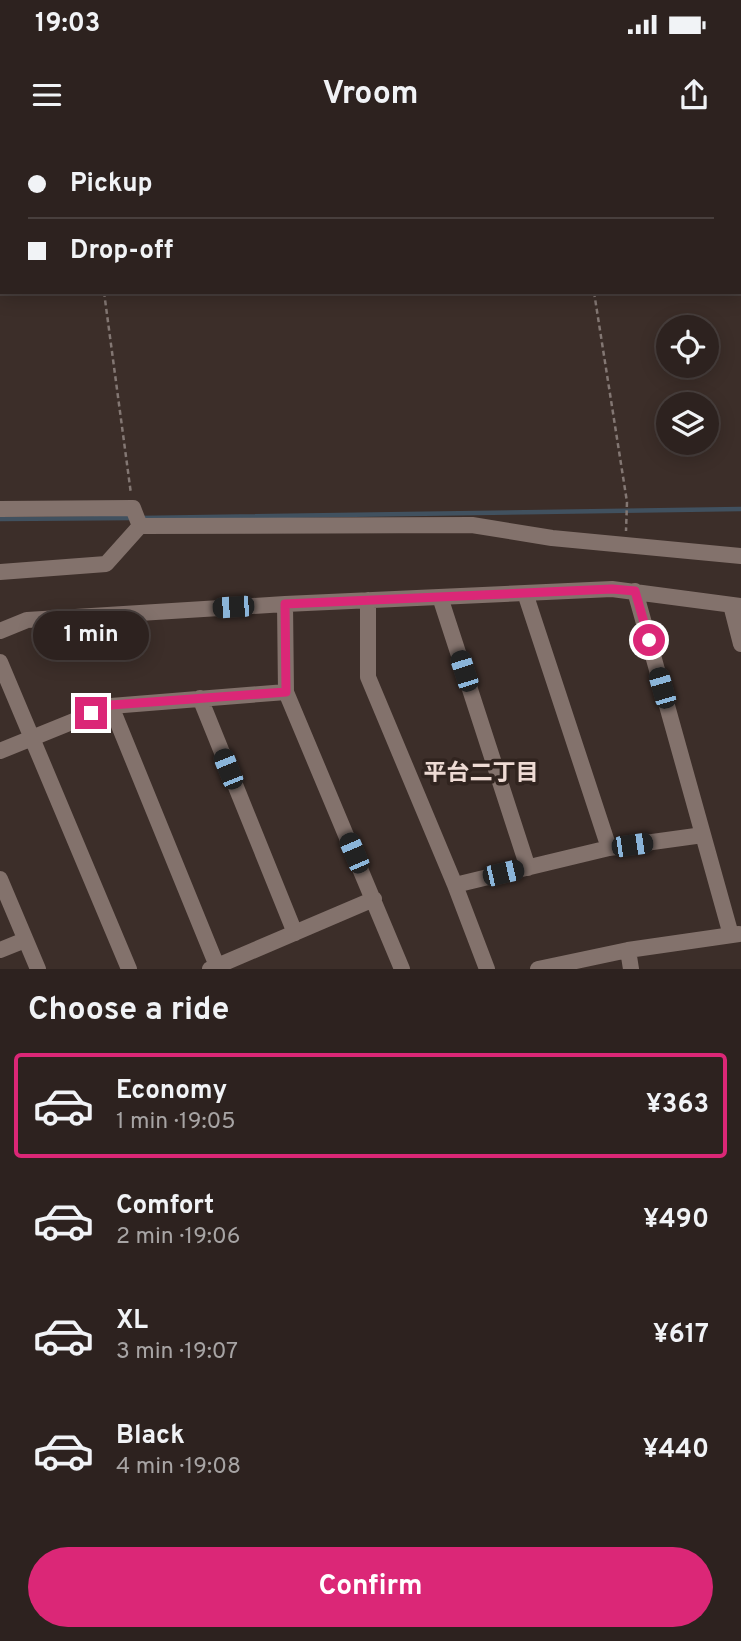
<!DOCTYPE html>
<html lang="en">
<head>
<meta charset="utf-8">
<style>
	:root { --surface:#2d221f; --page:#352a28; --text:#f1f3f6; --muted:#a7a4a4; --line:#483f3d; --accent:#db2777 }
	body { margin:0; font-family:Overpass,"Noto Sans JP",sans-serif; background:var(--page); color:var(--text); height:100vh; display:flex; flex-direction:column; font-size:26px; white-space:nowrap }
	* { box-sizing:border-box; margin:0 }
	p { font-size:23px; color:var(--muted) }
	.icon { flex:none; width:38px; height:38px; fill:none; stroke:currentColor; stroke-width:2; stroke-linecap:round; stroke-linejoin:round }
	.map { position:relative; height:829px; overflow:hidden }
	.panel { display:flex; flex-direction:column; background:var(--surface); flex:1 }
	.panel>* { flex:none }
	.banner { position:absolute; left:0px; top:0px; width:742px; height:154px; box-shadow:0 4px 18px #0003,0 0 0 2px var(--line); display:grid; align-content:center; height:154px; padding:0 28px; background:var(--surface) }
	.tools { position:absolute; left:656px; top:175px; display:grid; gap:14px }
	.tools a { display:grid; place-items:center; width:63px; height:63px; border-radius:50%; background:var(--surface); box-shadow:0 4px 18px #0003,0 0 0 2px var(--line); font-size:35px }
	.end { position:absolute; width:32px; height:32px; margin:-16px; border:9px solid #db2777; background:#fff; box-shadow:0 0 0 4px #fff }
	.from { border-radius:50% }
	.bubble { position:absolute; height:49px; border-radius:24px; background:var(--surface); box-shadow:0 4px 18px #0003,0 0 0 2px var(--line); font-size:23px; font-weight:700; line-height:49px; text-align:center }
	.car { position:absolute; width:21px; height:42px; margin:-21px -10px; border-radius:9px; box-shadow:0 0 5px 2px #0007; background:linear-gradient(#222 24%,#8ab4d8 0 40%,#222 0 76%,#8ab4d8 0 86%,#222 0) }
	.banner b { display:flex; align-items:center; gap:24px; height:66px; font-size:26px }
	.banner b+b { border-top:2px solid var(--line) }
	.banner i { width:18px; height:18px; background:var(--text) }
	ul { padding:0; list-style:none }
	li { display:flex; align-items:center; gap:21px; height:105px; margin:0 14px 10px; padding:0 14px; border:4px solid transparent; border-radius:7px }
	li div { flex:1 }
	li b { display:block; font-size:26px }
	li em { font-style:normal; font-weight:700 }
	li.current { border-color:var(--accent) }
	li>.icon { width:63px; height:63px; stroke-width:1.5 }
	h2 { padding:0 28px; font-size:32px; line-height:84px }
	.cta { display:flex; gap:14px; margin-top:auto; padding:14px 28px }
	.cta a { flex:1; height:80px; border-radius:42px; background:var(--accent); color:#fff; font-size:28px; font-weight:700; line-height:80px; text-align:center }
	.status { display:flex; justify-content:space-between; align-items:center; height:49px; padding:0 35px; background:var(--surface); direction:ltr }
	.status svg { height:19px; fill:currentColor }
	header { display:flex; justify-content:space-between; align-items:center; height:91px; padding:0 28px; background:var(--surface); font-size:32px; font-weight:700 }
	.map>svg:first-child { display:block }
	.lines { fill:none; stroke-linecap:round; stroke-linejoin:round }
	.stream { stroke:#41515f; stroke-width:4.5 }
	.path { stroke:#837773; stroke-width:2.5; stroke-dasharray:5 3.5; stroke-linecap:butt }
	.minor { stroke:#83726c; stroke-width:16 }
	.major { stroke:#8e9fc3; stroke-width:18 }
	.route { stroke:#db2777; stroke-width:9 }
	.labels { text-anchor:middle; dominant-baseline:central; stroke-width:7; stroke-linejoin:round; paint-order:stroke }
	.neighbourhood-label { font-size:23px; font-weight:bold; fill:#eedbd4; stroke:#31241f }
</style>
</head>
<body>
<div class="status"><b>19:03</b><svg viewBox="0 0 49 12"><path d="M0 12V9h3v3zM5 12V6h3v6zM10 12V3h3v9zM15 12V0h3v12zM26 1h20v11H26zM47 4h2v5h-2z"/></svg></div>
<header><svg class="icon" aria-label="menu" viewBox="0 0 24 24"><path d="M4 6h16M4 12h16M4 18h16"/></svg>Vroom<svg class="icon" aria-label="share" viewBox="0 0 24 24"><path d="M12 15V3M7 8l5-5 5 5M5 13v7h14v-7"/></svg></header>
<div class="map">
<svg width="741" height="829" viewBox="0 0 741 829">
	<rect width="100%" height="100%" fill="#3c2e29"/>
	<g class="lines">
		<path class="stream" d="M 141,378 L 741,369
			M 0,379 L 132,378"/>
		<path class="path" d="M 82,0 L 83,2
			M 570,0 L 570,2
			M 104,152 L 131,354
			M 594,152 L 627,362 L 626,391"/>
		<path class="minor" d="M 0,369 L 133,368 L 140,386 L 472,385 L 552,398 L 741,416
			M 0,432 L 106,424 L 140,386
			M 635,451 L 731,795
			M 525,453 L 609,708
			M 440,457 L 528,728
			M 368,460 L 368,537 L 455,745 L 609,708 L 703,695
			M 285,464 L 286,552 L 402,829
			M 731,465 L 741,504
			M 0,491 L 27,480 L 285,464 L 612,449 L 741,466
			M 0,522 L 129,829
			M 200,558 L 295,793
			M 111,566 L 217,826
			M 0,611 L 111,566 L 286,552
			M 0,739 L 38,829
			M 455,745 L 487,829
			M 0,810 L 25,800
			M 628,810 L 631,829
			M 210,829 L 374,759
			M 538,829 L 628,810 L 739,794"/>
		<path class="major" d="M 445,2 L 454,0
			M 0,71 L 2,71"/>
	</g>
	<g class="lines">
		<path class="route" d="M 91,573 L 111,565 L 286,552 L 285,464 L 612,449 L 635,451 L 649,500"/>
	</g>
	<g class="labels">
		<g class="neighbourhood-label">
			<text x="481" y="634">平台二丁目</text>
		</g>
	</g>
</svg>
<div class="tools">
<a><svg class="icon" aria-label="locate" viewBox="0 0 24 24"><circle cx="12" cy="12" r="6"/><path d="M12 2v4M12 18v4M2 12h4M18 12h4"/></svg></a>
<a><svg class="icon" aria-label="layers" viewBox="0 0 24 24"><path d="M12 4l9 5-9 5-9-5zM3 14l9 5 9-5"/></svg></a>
</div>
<i class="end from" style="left:649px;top:500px"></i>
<i class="end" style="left:91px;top:573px"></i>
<div class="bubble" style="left:33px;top:471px;width:116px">1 min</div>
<i class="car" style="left:233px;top:467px;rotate:266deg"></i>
<i class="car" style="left:464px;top:531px;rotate:342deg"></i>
<i class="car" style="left:662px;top:548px;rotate:344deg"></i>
<i class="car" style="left:228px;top:629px;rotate:338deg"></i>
<i class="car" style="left:632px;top:705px;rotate:82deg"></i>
<i class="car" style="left:354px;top:713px;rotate:337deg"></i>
<i class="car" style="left:503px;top:733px;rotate:77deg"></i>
<div class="banner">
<b><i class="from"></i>Pickup</b>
<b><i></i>Drop-off</b>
</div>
</div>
<section class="panel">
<h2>Choose a ride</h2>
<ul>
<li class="current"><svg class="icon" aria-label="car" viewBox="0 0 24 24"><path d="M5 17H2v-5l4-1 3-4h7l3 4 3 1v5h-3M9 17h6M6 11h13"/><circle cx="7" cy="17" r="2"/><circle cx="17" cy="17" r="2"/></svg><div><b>Economy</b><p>1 min · 19:05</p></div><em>¥363</em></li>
<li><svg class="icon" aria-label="car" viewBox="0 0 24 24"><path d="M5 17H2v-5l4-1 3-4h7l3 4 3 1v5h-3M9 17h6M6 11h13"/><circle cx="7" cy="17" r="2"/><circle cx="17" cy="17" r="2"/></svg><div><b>Comfort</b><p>2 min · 19:06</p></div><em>¥490</em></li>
<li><svg class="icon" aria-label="car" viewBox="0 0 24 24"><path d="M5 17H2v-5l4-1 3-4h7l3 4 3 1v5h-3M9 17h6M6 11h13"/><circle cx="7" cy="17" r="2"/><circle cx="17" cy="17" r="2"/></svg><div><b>XL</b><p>3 min · 19:07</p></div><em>¥617</em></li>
<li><svg class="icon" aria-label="car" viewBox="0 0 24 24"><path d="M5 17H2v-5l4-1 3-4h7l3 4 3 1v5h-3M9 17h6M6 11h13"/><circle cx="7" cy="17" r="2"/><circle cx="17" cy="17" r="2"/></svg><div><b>Black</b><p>4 min · 19:08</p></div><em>¥440</em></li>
</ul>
<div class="cta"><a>Confirm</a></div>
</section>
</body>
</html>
